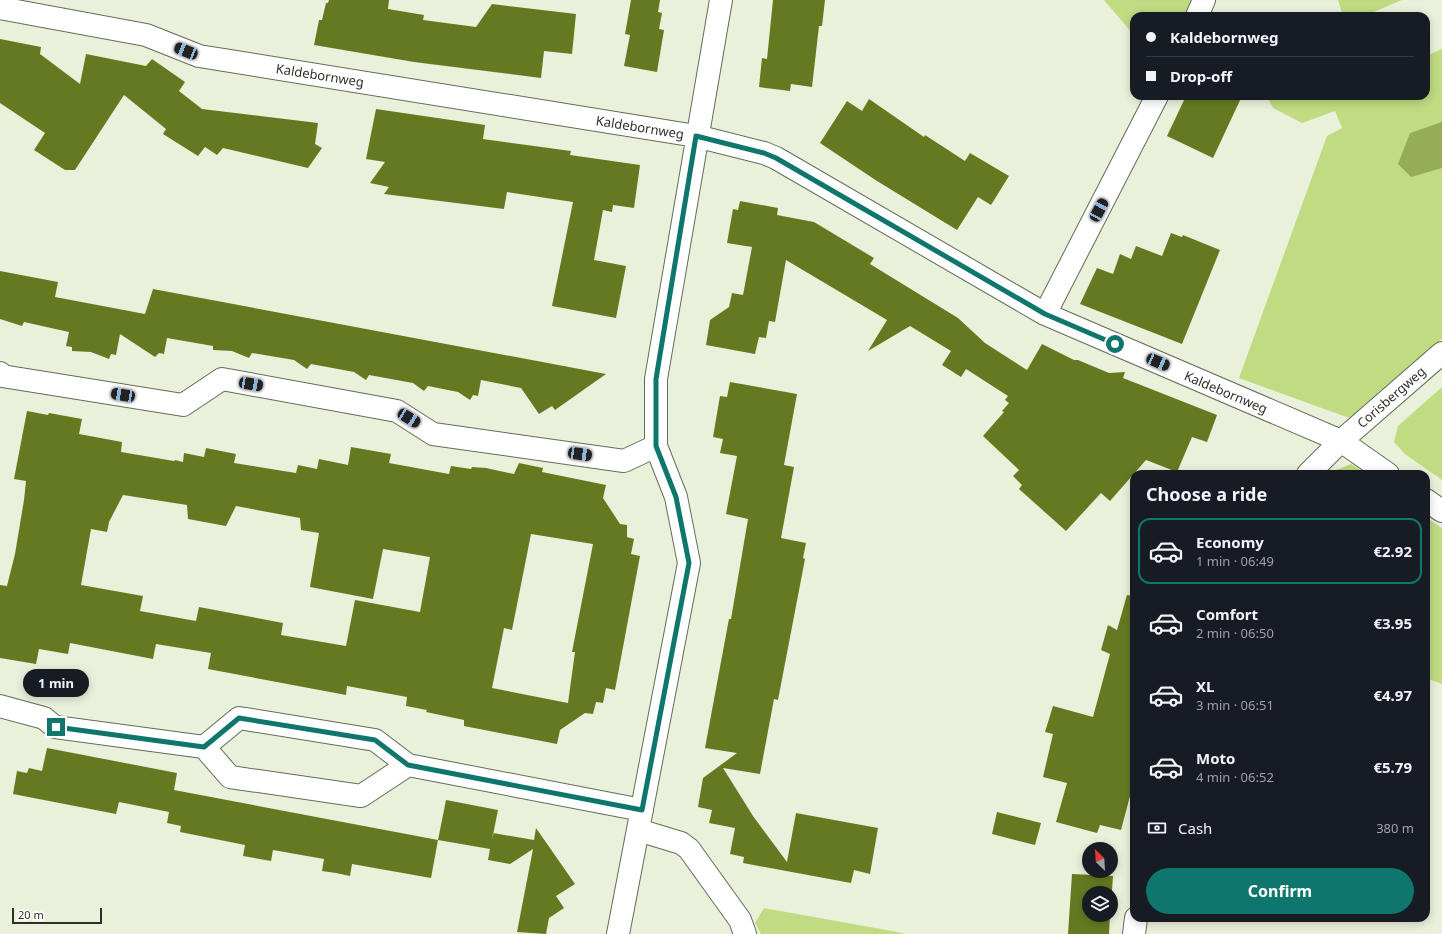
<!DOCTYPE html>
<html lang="en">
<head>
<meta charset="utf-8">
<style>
	:root { --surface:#171b24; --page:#242831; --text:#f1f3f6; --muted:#9ea1a6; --line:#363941; --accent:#0f766e }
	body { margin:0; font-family:"Noto Sans",sans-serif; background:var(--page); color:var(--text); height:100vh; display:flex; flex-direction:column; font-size:15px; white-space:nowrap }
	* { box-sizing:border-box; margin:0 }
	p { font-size:13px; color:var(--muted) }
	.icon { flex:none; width:22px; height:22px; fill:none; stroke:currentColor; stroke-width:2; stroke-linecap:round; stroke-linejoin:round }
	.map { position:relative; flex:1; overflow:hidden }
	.side { position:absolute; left:1130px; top:470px; width:300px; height:452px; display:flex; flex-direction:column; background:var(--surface); border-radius:12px; box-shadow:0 2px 10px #0003 }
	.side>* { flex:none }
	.hud { position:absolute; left:1130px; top:12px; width:300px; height:88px; border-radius:12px; box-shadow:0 2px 10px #0003; display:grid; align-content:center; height:88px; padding:0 16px; background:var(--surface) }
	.needle { width:26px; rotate:335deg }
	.tools { position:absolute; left:1082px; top:842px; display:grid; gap:8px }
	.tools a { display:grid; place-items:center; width:36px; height:36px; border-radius:50%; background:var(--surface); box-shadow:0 2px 10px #0003; font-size:20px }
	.scale { position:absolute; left:12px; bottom:10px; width:90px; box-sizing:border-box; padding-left:4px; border:2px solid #2d3028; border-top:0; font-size:11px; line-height:14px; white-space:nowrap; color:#2d3028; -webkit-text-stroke:3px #fff; paint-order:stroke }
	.end { position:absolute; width:18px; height:18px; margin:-9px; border:5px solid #0f766e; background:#fff; box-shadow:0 0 0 2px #fff }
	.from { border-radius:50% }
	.bubble { position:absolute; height:28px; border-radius:14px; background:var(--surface); box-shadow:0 2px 10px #0003; font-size:13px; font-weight:700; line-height:28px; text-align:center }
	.car { position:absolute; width:12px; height:24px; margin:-12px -6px; border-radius:5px; box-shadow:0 0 3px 1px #0007; background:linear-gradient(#222 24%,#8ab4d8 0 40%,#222 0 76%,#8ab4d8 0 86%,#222 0) }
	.hud b { display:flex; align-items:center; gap:14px; height:38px; font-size:15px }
	.hud b+b { border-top:1px solid var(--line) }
	.hud i { width:10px; height:10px; background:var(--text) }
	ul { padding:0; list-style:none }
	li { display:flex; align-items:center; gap:12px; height:66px; margin:0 8px 6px; padding:0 8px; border:2px solid transparent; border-radius:12px }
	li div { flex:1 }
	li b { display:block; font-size:15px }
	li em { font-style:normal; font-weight:700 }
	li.selected { border-color:var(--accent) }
	li>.icon { width:36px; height:36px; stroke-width:1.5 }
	h2 { padding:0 16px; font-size:18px; line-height:48px }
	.pay { display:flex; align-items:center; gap:10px; height:44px; padding:0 16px; font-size:15px }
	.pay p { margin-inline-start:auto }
	.primary-button { display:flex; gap:8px; margin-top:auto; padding:8px 16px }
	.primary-button a { flex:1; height:46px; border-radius:24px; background:var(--accent); color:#fff; font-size:16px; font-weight:700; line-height:46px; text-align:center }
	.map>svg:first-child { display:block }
	.green { fill:#c1db82 }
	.water { fill:#95ad56 }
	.building { fill:#657a20; fill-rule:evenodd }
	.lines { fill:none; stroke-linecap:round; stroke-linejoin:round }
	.minor-casing { stroke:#656b58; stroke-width:24 }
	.minor { stroke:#fff; stroke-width:22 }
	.route { stroke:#0f766e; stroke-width:5 }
	.labels { text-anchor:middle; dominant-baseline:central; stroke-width:4; stroke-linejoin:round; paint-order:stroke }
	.street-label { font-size:13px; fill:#2d3028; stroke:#fff }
</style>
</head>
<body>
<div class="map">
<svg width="1442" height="934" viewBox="0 0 1442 934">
	<rect width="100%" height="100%" fill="#eaf1db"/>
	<path class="green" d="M 1104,0 L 1195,0 L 1188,16 L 1134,16 L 1134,35 Z
		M 1338,0 L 1402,0 L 1364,16 L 1343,16 Z
		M 1442,49 L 1442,339 L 1352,419 L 1239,378 L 1327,136 L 1342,128 L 1335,111 L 1302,123 L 1273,108 L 1267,96 L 1426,96 L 1426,56 Z
		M 1442,387 L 1442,480 L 1405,454 L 1394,442 L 1398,426 Z
		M 1351,464 L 1366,474 L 1329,474 L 1331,472 Z
		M 1426,517 L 1442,528 L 1442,684 L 1426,678 Z
		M 764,908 L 897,932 L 905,934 L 761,934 L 755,923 Z"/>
	<path class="water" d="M 1442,122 L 1442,168 L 1411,177 L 1398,164 L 1410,133 Z"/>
	<path class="building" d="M 329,0 L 389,0 L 388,9 L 424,15 L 423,20 L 476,27 L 492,4 L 576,14 L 572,54 L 544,51 L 541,78 L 414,62 L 314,45 L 319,20 L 322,20 L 326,3 L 328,3 Z
		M 631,0 L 660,0 L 658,12 L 662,13 L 659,29 L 664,30 L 657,72 L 624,66 L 630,35 L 625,34 Z
		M 773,0 L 825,0 L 822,26 L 819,26 L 812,87 L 791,84 L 790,91 L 759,87 L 762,58 L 767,59 Z
		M 0,39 L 41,47 L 40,54 L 80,84 L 86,54 L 146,66 L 152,59 L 185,82 L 179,91 L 202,109 L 318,123 L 315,144 L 322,148 L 308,168 L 223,148 L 217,155 L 205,147 L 198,156 L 163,134 L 166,129 L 124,95 L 75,170 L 65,170 L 34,150 L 45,133 L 0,103 Z
		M 1186,96 L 1242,96 L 1213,158 L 1167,136 Z
		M 869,99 L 924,137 L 925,135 L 965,161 L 970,153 L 1009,176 L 991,205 L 978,197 L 957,230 L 877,181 L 820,143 L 847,101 L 862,111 Z
		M 376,109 L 485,125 L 483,139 L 571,151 L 570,155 L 640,165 L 634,208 L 613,205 L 612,212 L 603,210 L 594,260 L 626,266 L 616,318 L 552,306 L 573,202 L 507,192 L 504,209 L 384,194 L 389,187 L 370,183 L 385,162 L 366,159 Z
		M 740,201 L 778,208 L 777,215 L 814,222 L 874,258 L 870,264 L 958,318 L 985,343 L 1027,370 L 1042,344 L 1074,360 L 1078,360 L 1109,373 L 1125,372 L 1123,378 L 1217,415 L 1207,442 L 1192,437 L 1177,472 L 1146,460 L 1110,501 L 1101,493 L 1066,531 L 1019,489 L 1022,485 L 1013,476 L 1019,470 L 983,436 L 1004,412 L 1002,411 L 1009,403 L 1005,400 L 1008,396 L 966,369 L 961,377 L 942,365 L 951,351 L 910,326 L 868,351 L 887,320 L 786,260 L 775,322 L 769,321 L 766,338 L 759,337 L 755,354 L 706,345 L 710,320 L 729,307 L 732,293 L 743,295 L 752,247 L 727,243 L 733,209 L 738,210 Z
		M 1171,233 L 1182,237 L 1183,235 L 1220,250 L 1182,344 L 1080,304 L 1097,268 L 1113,274 L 1120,254 L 1131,259 L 1136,246 L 1162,256 Z
		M 0,271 L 58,282 L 55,297 L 145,314 L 153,289 L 606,374 L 555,410 L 552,406 L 539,414 L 521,388 L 481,380 L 478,396 L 473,395 L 470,400 L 458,392 L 428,386 L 424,391 L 413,383 L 369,375 L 366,380 L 354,372 L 311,364 L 307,369 L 294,360 L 252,353 L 249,358 L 232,351 L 213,350 L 213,346 L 167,338 L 164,354 L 159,353 L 155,357 L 120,334 L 116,355 L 111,354 L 109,359 L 91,352 L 72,351 L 72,347 L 66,346 L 69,332 L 24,322 L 22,326 L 0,319 Z
		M 730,382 L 797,394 L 784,465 L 794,467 L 781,538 L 806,543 L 803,558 L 805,559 L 778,700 L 774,699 L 760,774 L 723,768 L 753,816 L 787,862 L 796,813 L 878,828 L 870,874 L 854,870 L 851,883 L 743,863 L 744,857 L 730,854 L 735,828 L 709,823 L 712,810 L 698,807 L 703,778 L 737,753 L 705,748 L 728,624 L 729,619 L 731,619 L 748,519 L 726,514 L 737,456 L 720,453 L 723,439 L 713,437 L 720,396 L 727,397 Z
		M 27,411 L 48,415 L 49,413 L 82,419 L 79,434 L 122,442 L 121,452 L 174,461 L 175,460 L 183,462 L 184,453 L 204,457 L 206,448 L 236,454 L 234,463 L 296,473 L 298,465 L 317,469 L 319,459 L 348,465 L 351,447 L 391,454 L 389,463 L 449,474 L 451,466 L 471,469 L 472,467 L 486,468 L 514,474 L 519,463 L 543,468 L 542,472 L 606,485 L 603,498 L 620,524 L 627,525 L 627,537 L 634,539 L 631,554 L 640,556 L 615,690 L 606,688 L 603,703 L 596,702 L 593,714 L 585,713 L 560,730 L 557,744 L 464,726 L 464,720 L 426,712 L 427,710 L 406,706 L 407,697 L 347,686 L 346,695 L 208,669 L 211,653 L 156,644 L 153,659 L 70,643 L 68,654 L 39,649 L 36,664 L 0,658 L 0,585 L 7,586 L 15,554 L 24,500 L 26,481 L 14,479 ZM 123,495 L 187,505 L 188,519 L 226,526 L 236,506 L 300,518 L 301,530 L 319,533 L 310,587 L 373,599 L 383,549 L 430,557 L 420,612 L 355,600 L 346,646 L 281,635 L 283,623 L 199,607 L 196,621 L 140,611 L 143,596 L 81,585 L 91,529 L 107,532 L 109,522 ZM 531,534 L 593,544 L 572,652 L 575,652 L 568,703 L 492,688 L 504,628 L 512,630 Z
		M 1127,595 L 1134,596 L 1134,781 L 1121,830 L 1100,825 L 1097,833 L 1056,822 L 1067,783 L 1043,777 L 1053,734 L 1045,732 L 1053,706 L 1093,717 L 1110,654 L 1101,650 L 1108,625 L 1117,630 Z
		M 47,748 L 177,773 L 174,790 L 438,840 L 431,878 L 352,864 L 350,876 L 336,873 L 322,871 L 324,859 L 273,850 L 271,861 L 243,856 L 245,845 L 180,832 L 181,826 L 167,823 L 169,812 L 119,802 L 116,814 L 13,794 L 17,771 L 27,773 L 29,768 L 42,771 Z
		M 446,800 L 498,810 L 492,840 L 493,833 L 534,840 L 536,828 L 575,884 L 556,896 L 564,908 L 549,918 L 546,934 L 517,932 L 533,849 L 510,864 L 488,860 L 490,849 L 438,840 Z
		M 997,812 L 1041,823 L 1035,845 L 992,834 Z
		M 1072,874 L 1113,876 L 1111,905 L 1111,893 L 1089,893 L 1089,915 L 1110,915 L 1109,934 L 1068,934 Z"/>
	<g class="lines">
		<defs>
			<path id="minor" d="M 0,8 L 146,35 L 199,56 L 696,136 L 764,153 L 776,158 L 1045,314 L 1341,441 L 1388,474
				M 1197,16 L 1204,0
				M 1045,314 L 1157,96
				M 0,373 L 2,376 L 183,405 L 222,379 L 397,411 L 433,434 L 624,461 L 656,446
				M 1308,474 L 1341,441 L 1442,353
				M 1426,500 L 1442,511
				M 0,706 L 44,718 L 55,727 L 204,747 L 230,777 L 361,796 L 408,765 L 642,810
				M 204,747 L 239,718 L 375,740 L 408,765
				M 638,830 L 681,843 L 689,849 L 740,920 L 745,934
				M 618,934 L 689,563 L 676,497 L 656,446 L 656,379 L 721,0
				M 1134,934 L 1136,918"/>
		</defs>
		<use href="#minor" class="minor-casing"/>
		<use href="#minor" class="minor"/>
	</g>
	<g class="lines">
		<path class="route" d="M 56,727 L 204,747 L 239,718 L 375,740 L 408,765 L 642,810 L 689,563 L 676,497 L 656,446 L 656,379 L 696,136 L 764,153 L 776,158 L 1045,314 L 1115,344"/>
	</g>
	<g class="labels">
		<g class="street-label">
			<text transform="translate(320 75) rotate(9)">Kaldebornweg</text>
			<text transform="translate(640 127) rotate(9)">Kaldebornweg</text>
			<text transform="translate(1226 392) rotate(23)">Kaldebornweg</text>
			<text transform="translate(1391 397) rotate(-41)">Corisbergweg</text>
		</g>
	</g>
</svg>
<div class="tools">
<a><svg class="needle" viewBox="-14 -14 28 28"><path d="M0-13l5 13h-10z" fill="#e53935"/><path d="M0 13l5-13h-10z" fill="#9ea1a6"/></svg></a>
<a><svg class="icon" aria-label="layers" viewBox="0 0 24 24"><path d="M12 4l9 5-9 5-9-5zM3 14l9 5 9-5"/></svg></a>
</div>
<div class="scale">20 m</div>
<i class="end from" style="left:1115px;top:344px"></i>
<i class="end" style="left:56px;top:727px"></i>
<div class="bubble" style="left:23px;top:669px;width:66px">1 min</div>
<i class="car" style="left:186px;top:51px;rotate:292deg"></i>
<i class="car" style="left:1099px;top:210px;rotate:28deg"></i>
<i class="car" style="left:1158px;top:362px;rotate:113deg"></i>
<i class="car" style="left:251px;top:384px;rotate:100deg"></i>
<i class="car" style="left:123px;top:395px;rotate:279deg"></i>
<i class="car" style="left:409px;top:418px;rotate:122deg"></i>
<i class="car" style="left:580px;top:454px;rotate:98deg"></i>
<div class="hud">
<b><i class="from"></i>Kaldebornweg</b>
<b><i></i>Drop-off</b>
</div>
<section class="side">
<h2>Choose a ride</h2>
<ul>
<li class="selected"><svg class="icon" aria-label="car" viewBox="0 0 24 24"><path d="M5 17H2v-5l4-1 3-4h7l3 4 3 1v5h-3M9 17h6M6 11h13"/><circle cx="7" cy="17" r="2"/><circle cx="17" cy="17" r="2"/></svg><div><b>Economy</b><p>1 min · 06:49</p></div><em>€2.92</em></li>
<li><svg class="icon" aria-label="car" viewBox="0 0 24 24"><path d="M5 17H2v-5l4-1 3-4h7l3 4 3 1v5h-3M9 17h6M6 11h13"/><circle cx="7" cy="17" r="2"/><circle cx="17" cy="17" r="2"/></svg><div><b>Comfort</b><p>2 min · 06:50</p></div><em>€3.95</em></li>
<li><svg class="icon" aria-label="car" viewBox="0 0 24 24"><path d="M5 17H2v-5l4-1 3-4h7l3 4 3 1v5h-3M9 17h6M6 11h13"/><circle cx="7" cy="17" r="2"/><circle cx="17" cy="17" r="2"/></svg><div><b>XL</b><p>3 min · 06:51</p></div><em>€4.97</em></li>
<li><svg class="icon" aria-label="car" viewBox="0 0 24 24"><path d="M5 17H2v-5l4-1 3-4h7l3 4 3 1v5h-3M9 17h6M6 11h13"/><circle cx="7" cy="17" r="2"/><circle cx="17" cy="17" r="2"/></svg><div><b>Moto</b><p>4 min · 06:52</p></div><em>€5.79</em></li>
</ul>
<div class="pay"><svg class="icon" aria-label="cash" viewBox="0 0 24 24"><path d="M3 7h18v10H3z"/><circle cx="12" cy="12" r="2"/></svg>Cash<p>380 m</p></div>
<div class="primary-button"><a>Confirm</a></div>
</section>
</div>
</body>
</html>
